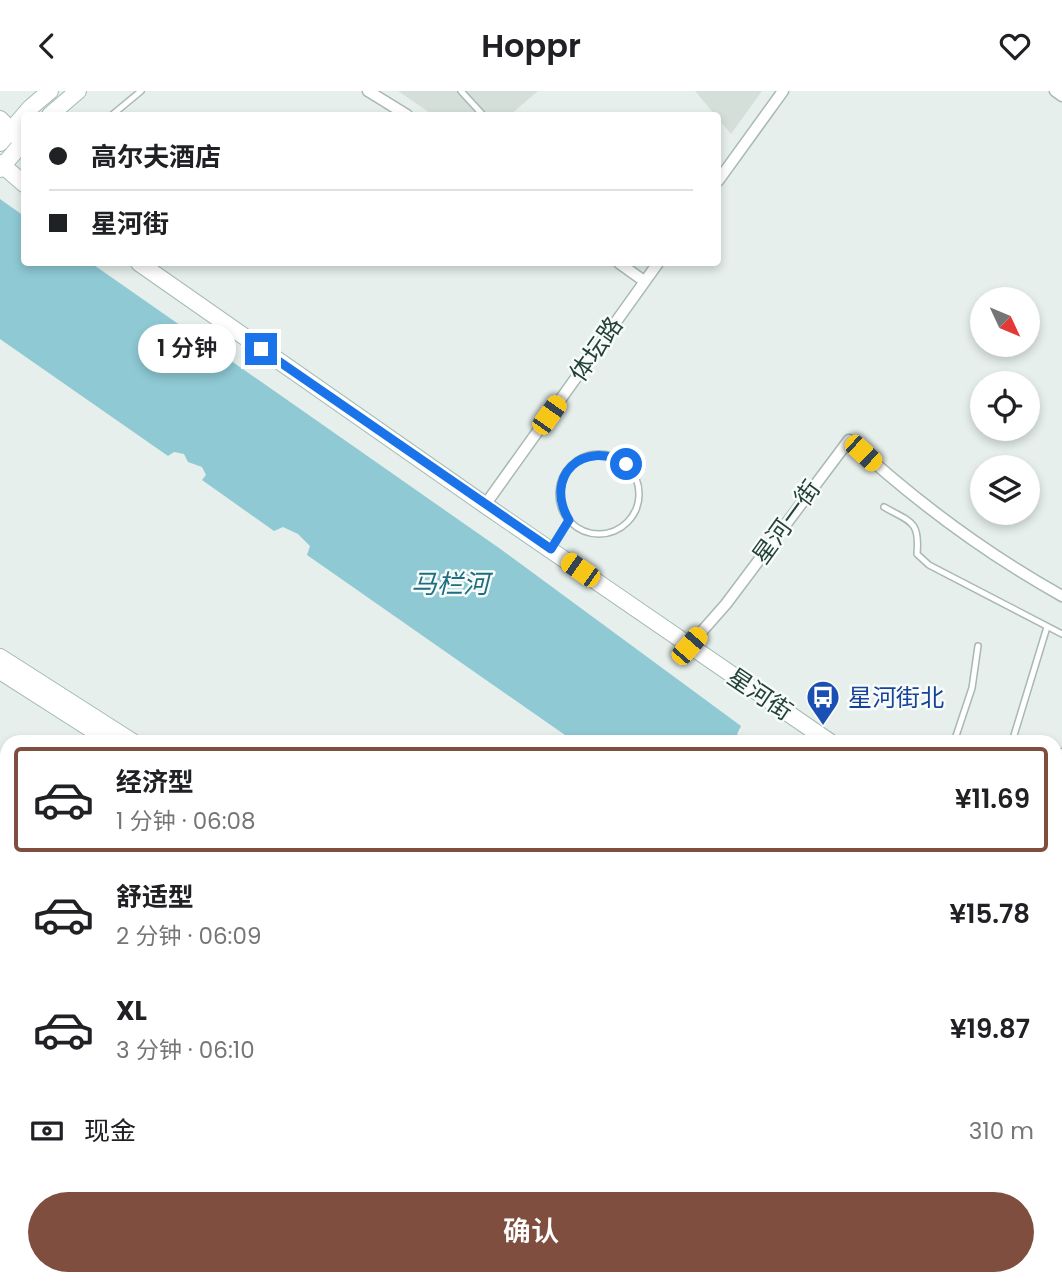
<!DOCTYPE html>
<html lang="zh">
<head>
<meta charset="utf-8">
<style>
	:root { --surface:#fff; --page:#f2f2f2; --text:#202124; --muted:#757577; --line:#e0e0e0; --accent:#7f4e3f }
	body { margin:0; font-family:Poppins,"Noto Sans SC",sans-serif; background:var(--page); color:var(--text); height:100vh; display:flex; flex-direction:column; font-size:26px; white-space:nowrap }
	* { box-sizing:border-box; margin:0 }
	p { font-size:23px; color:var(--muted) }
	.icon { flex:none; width:38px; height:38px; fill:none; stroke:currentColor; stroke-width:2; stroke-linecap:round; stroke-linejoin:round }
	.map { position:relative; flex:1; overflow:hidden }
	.details { position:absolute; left:0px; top:644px; width:1062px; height:551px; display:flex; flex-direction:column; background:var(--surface); border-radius:21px 21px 0 0; box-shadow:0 4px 10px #0003 }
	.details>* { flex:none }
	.guide { position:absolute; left:21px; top:21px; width:700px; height:154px; border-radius:7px; box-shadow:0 4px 10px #0003; display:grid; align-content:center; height:154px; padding:0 28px; background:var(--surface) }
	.needle { width:46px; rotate:134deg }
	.tools { position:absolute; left:970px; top:196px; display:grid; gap:14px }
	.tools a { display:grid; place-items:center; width:70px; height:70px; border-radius:50%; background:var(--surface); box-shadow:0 4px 10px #0003; font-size:35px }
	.end { position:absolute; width:32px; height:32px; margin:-16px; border:9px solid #1a73e8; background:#fff; box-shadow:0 0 0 4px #fff }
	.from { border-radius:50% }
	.bubble { position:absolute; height:49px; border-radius:24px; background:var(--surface); box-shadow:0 4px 10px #0003; font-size:23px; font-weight:600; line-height:49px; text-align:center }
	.car { position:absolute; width:21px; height:42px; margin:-21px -10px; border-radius:9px; box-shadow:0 0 5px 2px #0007; background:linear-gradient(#f5c518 24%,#345 0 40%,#f5c518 0 76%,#345 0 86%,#f5c518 0) }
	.guide b { display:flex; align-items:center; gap:24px; height:66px; font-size:26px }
	.guide b+b { border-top:2px solid var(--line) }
	.guide i { width:18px; height:18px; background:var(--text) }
	ul { padding:12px 0 0; list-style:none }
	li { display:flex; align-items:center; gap:21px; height:105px; margin:0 14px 10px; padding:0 14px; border:4px solid transparent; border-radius:7px }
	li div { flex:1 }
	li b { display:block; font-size:26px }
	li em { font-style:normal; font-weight:600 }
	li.on { border-color:var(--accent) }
	li>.icon { width:63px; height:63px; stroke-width:1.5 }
	.pay { display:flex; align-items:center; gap:18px; height:77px; padding:0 28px; font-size:26px }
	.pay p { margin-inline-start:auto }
	.button { display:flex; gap:14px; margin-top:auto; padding:14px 28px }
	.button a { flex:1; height:80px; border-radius:42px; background:var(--accent); color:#fff; font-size:28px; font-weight:600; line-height:80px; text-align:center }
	header { display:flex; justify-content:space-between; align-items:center; height:91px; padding:0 28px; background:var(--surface); font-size:32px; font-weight:600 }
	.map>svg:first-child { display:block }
	.built { fill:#d4dfda }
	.green { fill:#bfe0c8 }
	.water { fill:#8ec9d4 }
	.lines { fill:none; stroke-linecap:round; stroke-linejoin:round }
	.lane-casing { stroke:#a8b8b2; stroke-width:8 }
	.street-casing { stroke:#a8b8b2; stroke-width:13 }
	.secondary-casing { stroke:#a4bbb3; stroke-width:18 }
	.primary-casing { stroke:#c2cac8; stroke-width:20 }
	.highway-casing { stroke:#c2cac8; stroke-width:22 }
	.lane { stroke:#fff; stroke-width:5 }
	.street { stroke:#fff; stroke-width:10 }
	.secondary { stroke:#fff; stroke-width:16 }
	.primary { stroke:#6aa596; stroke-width:18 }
	.highway { stroke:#2f6f62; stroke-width:19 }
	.route { stroke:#1a73e8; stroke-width:9 }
	.labels { text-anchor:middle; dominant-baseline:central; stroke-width:5; stroke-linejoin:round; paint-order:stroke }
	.street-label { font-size:24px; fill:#24423a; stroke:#f7fbf9 }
	.transit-label { font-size:24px; fill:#164399; stroke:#f7fbf9; text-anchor:start }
	.water-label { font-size:26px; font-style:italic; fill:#1c6f80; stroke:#f7fbf9 }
</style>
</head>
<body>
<header><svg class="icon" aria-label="back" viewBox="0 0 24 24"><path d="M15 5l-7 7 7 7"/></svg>Hoppr<svg class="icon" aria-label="heart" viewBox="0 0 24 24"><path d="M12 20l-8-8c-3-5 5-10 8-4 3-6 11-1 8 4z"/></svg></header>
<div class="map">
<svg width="1062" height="1195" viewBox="0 0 1062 1195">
	<rect width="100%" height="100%" fill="#e6efeb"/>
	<path class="built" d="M 398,0 L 538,0 L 510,24 L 433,24 Z
		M 695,0 L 762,0 L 731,43 Z"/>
	<path class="green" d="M 0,732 L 7,738 L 7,918 L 0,912 Z
		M 0,1037 L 7,1040 L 7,1188 L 101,1188 L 105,1195 L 0,1195 Z"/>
	<path class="water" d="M 0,108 L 24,125 L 24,172 L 91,172 L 499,457 L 741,635 L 737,643 L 749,651 L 575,651 L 307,464 L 310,455 L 298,443 L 283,436 L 274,440 L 202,389 L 206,384 L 202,376 L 188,371 L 184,363 L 174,361 L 168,365 L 0,248 Z
		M 1055,866 L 1062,868 L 1062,964 L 1055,962 Z"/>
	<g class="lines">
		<defs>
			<path id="lane" d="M 461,0 L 483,24
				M 112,24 L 141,0
				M559 403a40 40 0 1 1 80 0a40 40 0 1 1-80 0Z
				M 884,416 C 910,431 920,429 917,463 L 929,474 L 1062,543
				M 552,457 L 569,429
				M 954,651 L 972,597 L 978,555
				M 1012,651 L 1047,536
				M 1055,998 L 1062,1000
				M 728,1188 L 739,1195
				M 750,1195 L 754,1188
				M 805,1195 L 809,1188"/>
			<path id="street" d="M 368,0 L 407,24
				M 1055,0 L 1062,5
				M 718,90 L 783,0
				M 619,172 L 644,190
				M 485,414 L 658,172
				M 689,555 L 726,513 L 849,349 C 914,409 985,462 1062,505
				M 1055,688 L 1062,663
				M 492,1195 L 497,1188"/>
			<path id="secondary" d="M 50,24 L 78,0
				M 0,28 L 18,47
				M 0,52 L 30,17 L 50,0
				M 0,72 L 24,93
				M 0,78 L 24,50
				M 139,172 L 485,414 L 830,651
				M 0,566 L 133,651
				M 0,580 L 111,651
				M 331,1188 L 338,1195
				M 348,1188 L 355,1195
				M 948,1188 L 958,1195
				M 969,1188 L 980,1195"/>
			<path id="primary" d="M 900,1195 L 902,1188
				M 920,1195 L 922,1188"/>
			<path id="highway" d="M 1055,832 L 1062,839"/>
		</defs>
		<use href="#lane" class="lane-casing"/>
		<use href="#street" class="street-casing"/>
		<use href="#secondary" class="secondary-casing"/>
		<use href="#primary" class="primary-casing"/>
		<use href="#highway" class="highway-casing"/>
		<use href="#lane" class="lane"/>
		<use href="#street" class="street"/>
		<use href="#secondary" class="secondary"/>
		<use href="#primary" class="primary"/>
		<use href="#highway" class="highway"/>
	</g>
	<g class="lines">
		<path class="route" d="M 261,258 L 551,458 L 569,429 C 543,386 583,347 626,373"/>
	</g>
	<defs>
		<symbol id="bus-pin" viewBox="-11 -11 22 30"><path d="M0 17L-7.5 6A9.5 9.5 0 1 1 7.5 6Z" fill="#1a4fb4" stroke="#f7fbf9"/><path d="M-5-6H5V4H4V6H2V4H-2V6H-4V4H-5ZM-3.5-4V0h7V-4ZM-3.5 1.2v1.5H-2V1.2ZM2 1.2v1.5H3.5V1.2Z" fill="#fff"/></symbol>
	</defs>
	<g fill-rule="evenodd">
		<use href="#bus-pin" x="804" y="587" width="38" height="52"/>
	</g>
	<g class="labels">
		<g class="street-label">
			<text transform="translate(596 258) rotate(-55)">体坛路</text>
			<text transform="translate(786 431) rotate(-54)">星河一街</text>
			<text transform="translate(760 603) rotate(34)">星河街</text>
		</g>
		<g class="transit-label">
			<text x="848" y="606">星河街北</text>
		</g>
		<g class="water-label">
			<text x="450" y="493">马栏河</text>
		</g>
	</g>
</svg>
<div class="tools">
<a><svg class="needle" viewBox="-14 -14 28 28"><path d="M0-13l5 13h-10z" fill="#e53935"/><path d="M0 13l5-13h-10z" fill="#757577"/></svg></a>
<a><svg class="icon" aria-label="locate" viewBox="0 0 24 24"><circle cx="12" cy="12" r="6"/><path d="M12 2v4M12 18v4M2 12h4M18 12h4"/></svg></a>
<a><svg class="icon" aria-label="layers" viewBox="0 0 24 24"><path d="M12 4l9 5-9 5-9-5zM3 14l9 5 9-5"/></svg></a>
</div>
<i class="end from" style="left:626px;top:373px"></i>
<i class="end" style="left:261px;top:258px"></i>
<div class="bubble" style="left:138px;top:233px;width:98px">1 分钟</div>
<i class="car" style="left:549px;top:324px;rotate:35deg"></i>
<i class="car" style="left:863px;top:362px;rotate:133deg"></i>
<i class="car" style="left:580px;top:479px;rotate:305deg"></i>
<i class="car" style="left:689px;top:555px;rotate:41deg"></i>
<div class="guide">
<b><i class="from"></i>高尔夫酒店</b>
<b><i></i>星河街</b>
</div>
<section class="details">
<ul>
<li class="on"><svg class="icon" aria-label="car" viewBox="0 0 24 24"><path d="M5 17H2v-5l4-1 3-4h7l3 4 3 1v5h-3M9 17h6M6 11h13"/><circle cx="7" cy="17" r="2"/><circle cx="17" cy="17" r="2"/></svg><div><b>经济型</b><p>1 分钟 · 06:08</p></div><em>¥11.69</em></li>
<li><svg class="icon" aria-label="car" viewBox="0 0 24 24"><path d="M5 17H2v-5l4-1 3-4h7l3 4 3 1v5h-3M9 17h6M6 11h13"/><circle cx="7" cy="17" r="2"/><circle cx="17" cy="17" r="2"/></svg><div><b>舒适型</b><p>2 分钟 · 06:09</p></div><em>¥15.78</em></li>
<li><svg class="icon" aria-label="car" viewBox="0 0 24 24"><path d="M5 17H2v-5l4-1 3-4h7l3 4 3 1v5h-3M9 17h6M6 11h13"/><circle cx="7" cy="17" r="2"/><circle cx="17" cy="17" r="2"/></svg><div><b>XL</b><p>3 分钟 · 06:10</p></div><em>¥19.87</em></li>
</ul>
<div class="pay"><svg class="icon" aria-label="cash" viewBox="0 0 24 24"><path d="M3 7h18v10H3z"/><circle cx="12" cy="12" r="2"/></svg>现金<p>310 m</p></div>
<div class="button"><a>确认</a></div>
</section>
</div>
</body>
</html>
